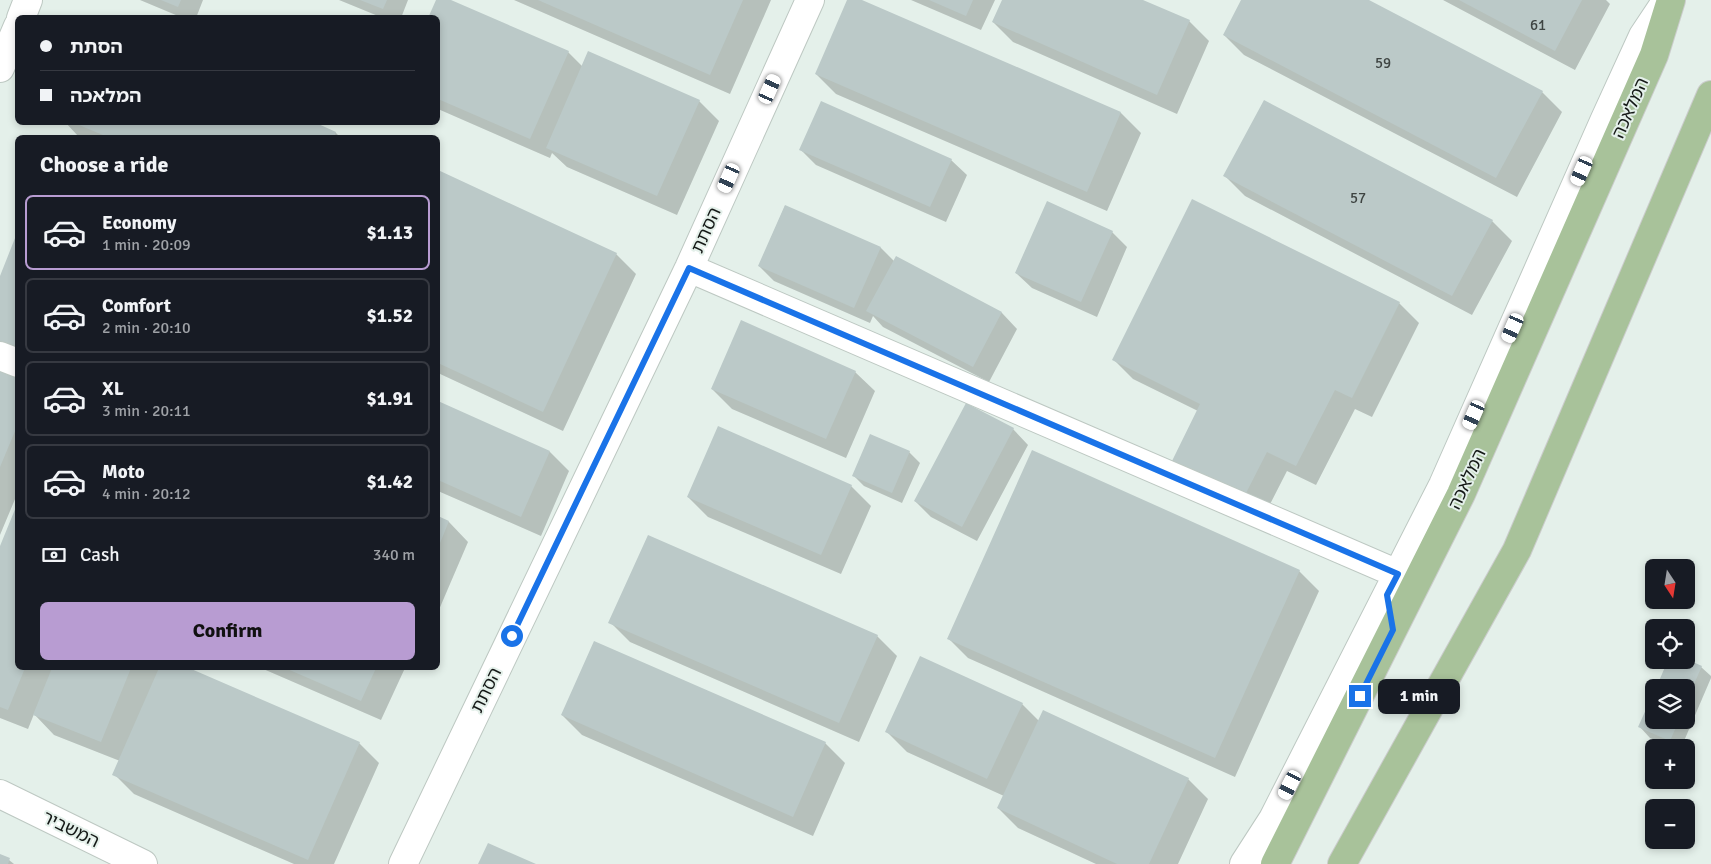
<!DOCTYPE html>
<html lang="en">
<head>
<meta charset="utf-8">
<style>
	:root { --surface:#171b24; --page:#20242c; --text:#f1f3f6; --muted:#9ea1a6; --line:#363941; --accent:#b89cd2 }
	body { margin:0; font-family:Signika,"Noto Sans Hebrew",sans-serif; background:var(--page); color:var(--text); height:100vh; display:flex; flex-direction:column; font-size:19px; white-space:nowrap }
	* { box-sizing:border-box; margin:0 }
	p { font-size:16px; color:var(--muted) }
	.icon { flex:none; width:28px; height:28px; fill:none; stroke:currentColor; stroke-width:2; stroke-linecap:round; stroke-linejoin:round }
	.map { position:relative; flex:1; overflow:hidden }
	.drawer { position:absolute; left:15px; top:135px; width:425px; height:535px; display:flex; flex-direction:column; background:var(--surface); border-radius:8px; box-shadow:0 2px 8px #0003 }
	.drawer>* { flex:none }
	.hud { position:absolute; left:15px; top:15px; width:425px; height:110px; border-radius:8px; box-shadow:0 2px 8px #0003; display:grid; align-content:center; height:110px; padding:0 25px; background:var(--surface) }
	.needle { width:32px; rotate:168deg }
	.controls { position:absolute; left:1645px; top:559px; display:grid; gap:10px }
	.controls a { display:grid; place-items:center; width:50px; height:50px; border-radius:8px; background:var(--surface); box-shadow:0 2px 8px #0003; font-size:25px }
	.end { position:absolute; width:22px; height:22px; margin:-11px; border:6px solid #1a73e8; background:#fff; box-shadow:0 0 0 2px #fff }
	.from { border-radius:50% }
	.bubble { position:absolute; height:35px; border-radius:8px; background:var(--surface); box-shadow:0 2px 8px #0003; font-size:16px; font-weight:800; line-height:35px; text-align:center }
	.car { position:absolute; width:15px; height:30px; margin:-15px -8px; border-radius:6px; box-shadow:0 0 4px 1px #0007; background:linear-gradient(#fff 24%,#345 0 40%,#fff 0 76%,#345 0 86%,#fff 0) }
	.hud b { display:flex; align-items:center; gap:18px; height:48px; font-size:19px }
	.hud b+b { border-top:1px solid var(--line) }
	.hud i { width:12px; height:12px; background:var(--text) }
	ul { padding:0; list-style:none }
	li { display:flex; align-items:center; gap:15px; height:75px; margin:0 10px 8px; padding:0 15px; border:2px solid var(--line); border-radius:8px }
	li div { flex:1 }
	li b { display:block; font-size:19px }
	li em { font-style:normal; font-weight:800 }
	li.on { border-color:var(--accent) }
	li>.icon { width:45px; height:45px; stroke-width:1.5 }
	h2 { padding:0 25px; font-size:22px; line-height:60px }
	.pay { display:flex; align-items:center; gap:12px; height:55px; padding:0 25px; font-size:19px }
	.pay p { margin-inline-start:auto }
	.cta { display:flex; gap:10px; margin-top:auto; padding:10px 25px }
	.cta a { flex:1; height:58px; border-radius:8px; background:var(--accent); color:#111; font-size:20px; font-weight:800; line-height:58px; text-align:center }
	.map>svg:first-child { display:block }
	.shadow { fill:#0003 }
	.building { fill:#bbc9c8 }
	.lines { fill:none; stroke-linecap:round; stroke-linejoin:round }
	.minor-casing { stroke:#bdc8c2; stroke-width:30 }
	.major-casing { stroke:#cbcccc; stroke-width:30 }
	.minor { stroke:#fff; stroke-width:28 }
	.major { stroke:#a8c29a; stroke-width:28 }
	.route { stroke:#1a73e8; stroke-width:6 }
	.labels { text-anchor:middle; dominant-baseline:central; stroke-width:4; stroke-linejoin:round; paint-order:stroke }
	.number-label { font-size:15px; fill:#3e4442 }
	.street-label { font-size:18px; fill:#141816; stroke:#e4f0ea }
</style>
</head>
<body>
<div class="map">
<svg width="1711" height="864" viewBox="0 0 1711 864">
	<rect width="100%" height="100%" fill="#e4f0ea"/>
	<path class="shadow" d="M 140,0 L 203,0 L 196,18 L 183,18 Z
		M 339,0 L 408,0 L 401,18 L 383,18 Z
		M 437,0 L 448,0 L 568,52 L 583,67 L 699,101 L 719,121 L 677,215 L 567,167 L 552,153 L 550,158 L 438,109 Z
		M 514,0 L 771,0 L 730,94 Z
		M 848,0 L 859,0 L 1121,113 L 1141,133 L 1107,211 L 836,94 L 816,74 Z
		M 911,0 L 995,0 L 981,30 Z
		M 1003,0 L 1140,0 L 1189,21 L 1209,41 L 1177,114 L 1013,42 L 993,22 Z
		M 1242,0 L 1367,0 L 1542,92 L 1562,112 L 1517,197 L 1244,55 L 1224,35 Z
		M 1443,0 L 1606,0 L 1610,4 L 1575,70 Z
		M 65,122 L 310,122 L 336,133 L 341,138 L 82,138 L 78,136 Z
		M 801,150 L 951,160 L 967,175 L 946,222 L 816,165 Z
		M 438,172 L 616,254 L 636,274 L 563,431 L 438,373 Z
		M 1225,176 L 1492,221 L 1512,241 L 1472,315 L 1245,196 Z
		M 785,206 L 881,248 L 894,261 L 896,258 L 1002,313 L 1017,329 L 989,382 L 883,327 L 873,316 L 870,323 L 774,281 L 759,266 Z
		M 1112,232 L 1127,247 L 1097,317 L 1032,288 L 1016,273 Z
		M 1399,303 L 1419,323 L 1372,417 L 1355,409 L 1316,485 L 1287,471 L 1264,516 L 1193,480 L 1173,461 L 1198,411 L 1133,379 L 1113,359 Z
		M 0,365 L 18,372 L 18,492 L 0,535 Z
		M 855,372 L 875,391 L 846,458 L 732,409 L 712,389 Z
		M 438,403 L 550,452 L 569,471 L 541,536 L 438,491 Z
		M 1013,429 L 1028,445 L 977,541 L 931,517 L 915,501 Z
		M 909,452 L 920,463 L 902,503 L 864,486 L 853,475 Z
		M 851,486 L 871,506 L 841,574 L 708,517 L 688,497 Z
		M 438,517 L 449,522 L 468,542 L 438,612 Z
		M 0,549 L 18,668 L 186,668 L 359,743 L 379,763 L 334,864 L 294,864 L 134,794 L 114,774 L 120,761 L 54,735 L 34,714 L 28,729 L 0,718 Z
		M 1299,571 L 1319,591 L 1235,777 L 968,658 L 948,638 Z
		M 610,622 L 877,636 L 897,656 L 859,742 L 630,642 Z
		M 1701,667 L 1711,676 L 1711,678 L 1681,748 L 1674,748 L 1650,738 L 1640,727 L 1654,720 L 1686,720 L 1686,688 Z
		M 261,668 L 405,668 L 381,720 Z
		M 1022,704 L 1039,721 L 1188,779 L 1208,799 L 1178,864 L 1096,864 L 1018,828 L 998,808 L 1004,796 L 907,752 L 887,732 Z
		M 562,715 L 825,743 L 845,763 L 813,836 L 582,735 Z
		M 0,856 L 9,860 L 14,864 L 0,864 Z"/>
	<path class="building" d="M 161,0 L 181,0 L 178,7 Z
		M 360,0 L 387,0 L 383,9 Z
		M 436,0 L 451,0 L 569,51 L 530,139 L 438,99 L 438,18 L 428,18 Z
		M 538,0 L 743,0 L 710,75 Z
		M 847,0 L 862,0 L 1121,112 L 1087,192 L 815,74 Z
		M 929,0 L 973,0 L 966,16 Z
		M 1002,0 L 1143,0 L 1190,20 L 1157,95 L 992,22 Z
		M 1241,0 L 1369,0 L 1543,91 L 1496,178 L 1223,35 Z
		M 1459,0 L 1582,0 L 1555,51 Z
		M 588,51 L 700,100 L 657,196 L 546,148 Z
		M 1264,100 L 1493,220 L 1452,296 L 1223,176 Z
		M 821,101 L 952,159 L 930,207 L 799,150 Z
		M 72,122 L 314,122 L 336,132 L 334,138 L 110,138 Z
		M 438,170 L 617,253 L 543,412 L 438,363 Z
		M 1192,199 L 1400,302 L 1352,398 L 1335,390 L 1296,466 L 1267,452 L 1244,497 L 1172,461 L 1200,404 L 1112,360 Z
		M 1047,201 L 1113,231 L 1081,302 L 1015,273 Z
		M 785,205 L 881,247 L 854,308 L 758,266 Z
		M 17,233 L 18,233 L 18,351 L 0,344 L 0,276 Z
		M 896,256 L 1002,312 L 973,367 L 866,311 Z
		M 741,320 L 856,371 L 826,439 L 711,389 Z
		M 0,363 L 18,370 L 18,424 L 0,467 Z
		M 438,401 L 550,451 L 521,517 L 438,480 Z
		M 966,403 L 1014,428 L 962,527 L 914,501 Z
		M 718,426 L 852,485 L 821,555 L 687,497 Z
		M 870,434 L 910,451 L 892,493 L 852,476 Z
		M 1032,450 L 1300,570 L 1215,758 L 947,639 Z
		M 18,502 L 18,668 L 25,668 L 8,710 L 0,707 L 0,546 Z
		M 438,516 L 449,521 L 438,548 Z
		M 648,535 L 878,635 L 839,723 L 608,623 Z
		M 594,641 L 826,742 L 793,817 L 561,715 Z
		M 920,656 L 1023,703 L 987,779 L 885,732 Z
		M 1686,659 L 1702,666 L 1686,702 L 1686,688 L 1656,688 L 1668,660 Z
		M 52,668 L 131,668 L 101,742 L 33,715 Z
		M 159,668 L 189,668 L 360,742 L 308,860 L 112,775 Z
		M 285,668 L 376,668 L 361,701 Z
		M 1654,692 L 1654,720 L 1679,720 L 1670,741 L 1638,727 Z
		M 1043,710 L 1189,778 L 1149,864 L 1117,864 L 997,808 Z
		M 488,843 L 536,864 L 478,864 Z
		M 0,854 L 10,858 L 8,864 L 0,864 Z"/>
	<g class="lines">
		<defs>
			<path id="minor" d="M 21,18 L 28,0
				M 0,68 L 18,26
				M 689,268 L 1398,574
				M 0,356 L 18,363
				M 0,794 L 143,864
				M 403,864 L 689,268 L 810,0
				M 1244,864 L 1273,819 L 1443,485 L 1605,119 L 1643,36 L 1667,0"/>
			<path id="major" d="M 1275,864 L 1461,494 L 1654,55 L 1671,0
				M 1342,864 L 1517,550 L 1711,95"/>
		</defs>
		<use href="#minor" class="minor-casing"/>
		<use href="#major" class="major-casing"/>
		<use href="#minor" class="minor"/>
		<use href="#major" class="major"/>
	</g>
	<g class="lines">
		<path class="route" d="M 512,636 L 689,268 L 1398,574 L 1387,595 L 1393,630 L 1360,696"/>
	</g>
	<g class="labels">
		<g class="number-label">
			<text x="1538" y="25">61</text>
			<text x="1383" y="63">59</text>
			<text x="1358" y="198">57</text>
		</g>
		<g class="street-label">
			<text transform="translate(1630 108) rotate(-66)">המלאכה</text>
			<text transform="translate(706 230) rotate(-66)">הסתת</text>
			<text transform="translate(1467 479) rotate(-65)">המלאכה</text>
			<text transform="translate(486 690) rotate(-64)">הסתת</text>
			<text transform="translate(71 829) rotate(26)">המשביר</text>
		</g>
	</g>
</svg>
<div class="controls">
<a><svg class="needle" viewBox="-14 -14 28 28"><path d="M0-13l5 13h-10z" fill="#e53935"/><path d="M0 13l5-13h-10z" fill="#9ea1a6"/></svg></a>
<a><svg class="icon" aria-label="locate" viewBox="0 0 24 24"><circle cx="12" cy="12" r="6"/><path d="M12 2v4M12 18v4M2 12h4M18 12h4"/></svg></a>
<a><svg class="icon" aria-label="layers" viewBox="0 0 24 24"><path d="M12 4l9 5-9 5-9-5zM3 14l9 5 9-5"/></svg></a>
<a>+</a>
<a>−</a>
</div>
<i class="end from" style="left:512px;top:636px"></i>
<i class="end" style="left:1360px;top:696px"></i>
<div class="bubble" style="left:1378px;top:679px;width:82px">1 min</div>
<i class="car" style="left:770px;top:89px;rotate:24deg"></i>
<i class="car" style="left:1582px;top:171px;rotate:204deg"></i>
<i class="car" style="left:729px;top:178px;rotate:204deg"></i>
<i class="car" style="left:1513px;top:328px;rotate:204deg"></i>
<i class="car" style="left:1474px;top:415px;rotate:204deg"></i>
<i class="car" style="left:1290px;top:785px;rotate:207deg"></i>
<div class="hud">
<b><i class="from"></i>הסתת</b>
<b><i></i>המלאכה</b>
</div>
<section class="drawer">
<h2>Choose a ride</h2>
<ul>
<li class="on"><svg class="icon" aria-label="car" viewBox="0 0 24 24"><path d="M5 17H2v-5l4-1 3-4h7l3 4 3 1v5h-3M9 17h6M6 11h13"/><circle cx="7" cy="17" r="2"/><circle cx="17" cy="17" r="2"/></svg><div><b>Economy</b><p>1 min · 20:09</p></div><em>$1.13</em></li>
<li><svg class="icon" aria-label="car" viewBox="0 0 24 24"><path d="M5 17H2v-5l4-1 3-4h7l3 4 3 1v5h-3M9 17h6M6 11h13"/><circle cx="7" cy="17" r="2"/><circle cx="17" cy="17" r="2"/></svg><div><b>Comfort</b><p>2 min · 20:10</p></div><em>$1.52</em></li>
<li><svg class="icon" aria-label="car" viewBox="0 0 24 24"><path d="M5 17H2v-5l4-1 3-4h7l3 4 3 1v5h-3M9 17h6M6 11h13"/><circle cx="7" cy="17" r="2"/><circle cx="17" cy="17" r="2"/></svg><div><b>XL</b><p>3 min · 20:11</p></div><em>$1.91</em></li>
<li><svg class="icon" aria-label="car" viewBox="0 0 24 24"><path d="M5 17H2v-5l4-1 3-4h7l3 4 3 1v5h-3M9 17h6M6 11h13"/><circle cx="7" cy="17" r="2"/><circle cx="17" cy="17" r="2"/></svg><div><b>Moto</b><p>4 min · 20:12</p></div><em>$1.42</em></li>
</ul>
<div class="pay"><svg class="icon" aria-label="cash" viewBox="0 0 24 24"><path d="M3 7h18v10H3z"/><circle cx="12" cy="12" r="2"/></svg>Cash<p>340 m</p></div>
<div class="cta"><a>Confirm</a></div>
</section>
</div>
</body>
</html>
